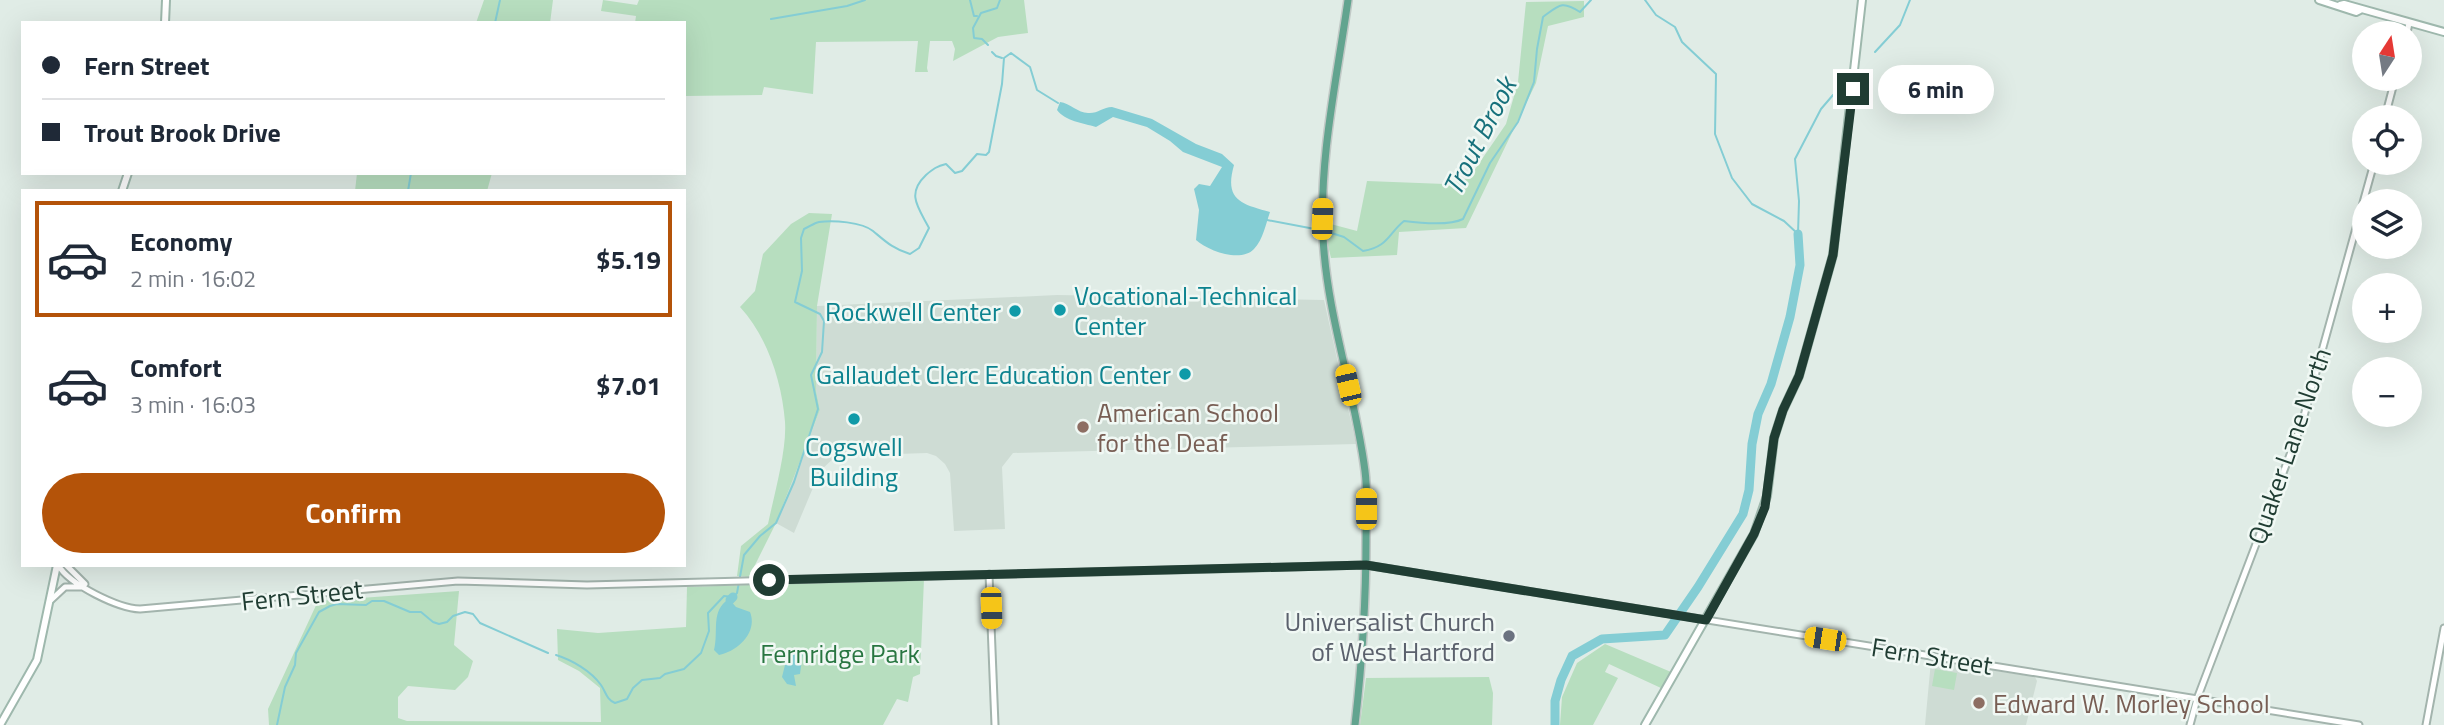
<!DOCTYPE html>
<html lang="en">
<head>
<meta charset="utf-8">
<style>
	:root { --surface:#fff; --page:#f2f2f3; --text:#1f2937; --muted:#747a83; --line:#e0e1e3; --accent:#b45309 }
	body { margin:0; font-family:"Titillium Web",sans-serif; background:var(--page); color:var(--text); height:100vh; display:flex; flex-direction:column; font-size:26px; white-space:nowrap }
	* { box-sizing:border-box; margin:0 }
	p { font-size:23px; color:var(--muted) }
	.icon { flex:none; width:38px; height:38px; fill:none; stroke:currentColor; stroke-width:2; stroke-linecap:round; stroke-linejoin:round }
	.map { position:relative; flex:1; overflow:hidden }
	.sheet { position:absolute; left:21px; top:189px; width:665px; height:378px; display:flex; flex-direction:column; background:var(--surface); border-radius:0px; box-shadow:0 7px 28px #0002 }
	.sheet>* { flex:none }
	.banner { position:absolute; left:21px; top:21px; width:665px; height:154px; border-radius:0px; box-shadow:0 7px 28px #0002; display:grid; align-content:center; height:154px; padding:0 21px; background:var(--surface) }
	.needle { width:46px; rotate:12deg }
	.buttons { position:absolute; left:2352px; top:21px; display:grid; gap:14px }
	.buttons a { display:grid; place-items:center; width:70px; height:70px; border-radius:50%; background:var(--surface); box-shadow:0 7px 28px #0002; font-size:35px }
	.end { position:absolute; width:32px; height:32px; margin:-16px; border:9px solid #203d33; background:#fff; box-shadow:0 0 0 4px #fff }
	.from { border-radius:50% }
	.bubble { position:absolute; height:49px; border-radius:24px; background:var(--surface); box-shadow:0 7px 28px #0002; font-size:23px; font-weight:700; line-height:49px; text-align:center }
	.car { position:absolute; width:21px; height:42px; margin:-21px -10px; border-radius:9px; box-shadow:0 0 5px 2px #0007; background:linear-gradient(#f5c518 24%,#345 0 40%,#f5c518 0 76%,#345 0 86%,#f5c518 0) }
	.banner b { display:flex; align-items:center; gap:24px; height:66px; font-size:26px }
	.banner b+b { border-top:2px solid var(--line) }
	.banner i { width:18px; height:18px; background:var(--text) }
	ul { padding:12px 0 0; list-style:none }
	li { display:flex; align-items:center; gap:21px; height:116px; margin:0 14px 10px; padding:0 7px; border:4px solid transparent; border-radius:0px }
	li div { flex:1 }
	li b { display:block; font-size:26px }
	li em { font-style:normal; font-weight:700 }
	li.active { border-color:var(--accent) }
	li>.icon { width:63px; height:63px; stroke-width:1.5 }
	.cta { display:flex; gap:14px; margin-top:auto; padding:14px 21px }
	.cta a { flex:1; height:80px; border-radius:42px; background:var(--accent); color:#fff; font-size:28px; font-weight:700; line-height:80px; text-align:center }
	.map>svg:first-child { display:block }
	.built { fill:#cedcd4 }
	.green { fill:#b7debf }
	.water { fill:#84cdd4 }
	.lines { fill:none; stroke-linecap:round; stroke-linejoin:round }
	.stream { stroke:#84cdd4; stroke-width:2 }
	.river { stroke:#84cdd4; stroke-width:9 }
	.tertiary-casing { stroke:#a3b4ad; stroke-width:9 }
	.secondary-casing { stroke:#9eb8ad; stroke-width:10 }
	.primary-casing { stroke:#c1c9c6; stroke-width:10 }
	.tertiary { stroke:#fff; stroke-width:5 }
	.secondary { stroke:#fff; stroke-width:6 }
	.primary { stroke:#62a48f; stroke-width:7 }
	.route { stroke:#203d33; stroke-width:9 }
	.culture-dot { fill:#0f9aa8; stroke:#f0f8f4; stroke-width:2.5 }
	.education-dot { fill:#8d6e63; stroke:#f0f8f4; stroke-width:2.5 }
	.worship-dot { fill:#6b7280; stroke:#f0f8f4; stroke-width:2.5 }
	.labels { text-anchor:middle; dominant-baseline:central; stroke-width:5; stroke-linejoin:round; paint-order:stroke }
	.culture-label { font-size:26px; fill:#0d838f; stroke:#f0f8f4; text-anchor:end }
	.education-label { font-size:26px; fill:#785e54; stroke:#f0f8f4; text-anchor:start }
	.street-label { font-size:26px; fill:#203d33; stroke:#f0f8f4 }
	.worship-label { font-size:26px; fill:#5b616d; stroke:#f0f8f4; text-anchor:end }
	.park-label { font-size:26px; fill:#287641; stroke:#f0f8f4 }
	.water-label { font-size:28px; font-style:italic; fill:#17717c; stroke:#f0f8f4 }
</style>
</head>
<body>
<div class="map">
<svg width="2444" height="725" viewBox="0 0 2444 725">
	<rect width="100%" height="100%" fill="#e0ece6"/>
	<path class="built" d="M 1057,295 L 1324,300 L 1356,444 L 1013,453 L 1002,467 L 1005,529 L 954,531 L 950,473 L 945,464 L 936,456 L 927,453 L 836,456 L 820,471 L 794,533 L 776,523 L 820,410 L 816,390 L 817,306 Z
		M 1931,661 L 2035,677 L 2037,681 L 2026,725 L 1925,725 Z"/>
	<path class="green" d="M 484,0 L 553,0 L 550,23 L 476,23 Z
		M 603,0 L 637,5 L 639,0 L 1024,0 L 1028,33 L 998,37 L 953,61 L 955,49 L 952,41 L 930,41 L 927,68 L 928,72 L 915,72 L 918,41 L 816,42 L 813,94 L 764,87 L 762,95 L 686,96 L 684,105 L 684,23 L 635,23 L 636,16 L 601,11 Z
		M 1584,1 L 1584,17 L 1548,26 L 1536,83 L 1466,228 L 1399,232 L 1397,255 L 1331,258 L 1327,241 L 1327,223 L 1357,231 L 1367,181 L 1445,184 L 1469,178 L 1506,124 L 1518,82 L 1526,2 Z
		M 357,173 L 492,173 L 487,191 L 355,191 Z
		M 809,213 L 832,214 L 817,306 L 816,390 L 820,410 L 776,523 L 749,577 L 737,576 L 741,546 L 768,524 C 774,495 787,450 785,422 C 782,382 767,336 740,307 L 755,291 L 763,254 L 791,224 Z
		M 924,579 L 920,674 L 913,677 L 908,702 L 897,699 L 883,725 L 269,725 L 268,709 L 318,601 L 459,591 L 454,645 L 473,661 L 468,677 L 455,690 L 408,686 L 398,697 L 398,718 L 407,721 L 601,722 L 600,688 L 579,671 L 558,660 L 557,629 L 598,633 L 686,627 L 687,587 Z
		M 1605,644 L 1671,672 L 1661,688 L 1609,664 L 1605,672 L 1618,678 L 1593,725 L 1560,725 L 1562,697 L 1577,663 Z
		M 1935,669 L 1957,673 L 1954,690 L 1932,686 Z
		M 1489,677 L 1493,693 L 1492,725 L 1360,725 L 1366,678 Z"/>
	<path class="water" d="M 1060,102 C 1070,103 1078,113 1088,113 C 1097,114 1103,107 1112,107 L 1152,119 L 1196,144 L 1222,154 L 1234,165 C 1224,200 1241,204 1270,212 C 1266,223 1263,240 1254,249 C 1241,263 1208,251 1196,240 L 1199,210 L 1194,189 L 1199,184 L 1210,186 L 1222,167 L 1183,152 L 1170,141 L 1147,127 L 1113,117 L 1096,127 C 1083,123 1065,121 1057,110 Z
		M 729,599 L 736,607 L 750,612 C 758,632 738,651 719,655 L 714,650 C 719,631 710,611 729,599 Z
		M 789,649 L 803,651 L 800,674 L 794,675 L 796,686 L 787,684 L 782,677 Z"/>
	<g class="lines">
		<path class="stream" d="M 970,0 L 974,16 L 977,16
			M 1645,0 L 1656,15 L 1675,27 L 1682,42 L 1716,74 L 1715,134 L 1732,178 L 1752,204 L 1784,221 L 1798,234
			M 771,19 L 847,6 L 865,0
			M 495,23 L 500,0
			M 988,45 L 982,39 L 974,38 L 973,28 L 981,13 L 997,8 L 1000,0
			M 992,52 L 996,56 L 1002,58
			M 1875,52 L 1900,25 L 1910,0
			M 408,191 L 411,173
			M 1267,220 L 1320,230
			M 1325,231 L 1344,237 L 1363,251 C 1388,247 1388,234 1404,221 C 1420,223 1449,226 1463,219 L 1490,163 L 1518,122 L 1534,82 L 1537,49 L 1543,17 C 1559,5 1562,0 1580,12 L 1591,0
			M 1798,234 L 1799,201 L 1795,159 L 1821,109 L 1833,95
			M 556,655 C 572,660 591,671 601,685 C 606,692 606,699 615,703 L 627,699 L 633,688 L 642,680 L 660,678 L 665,674 L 684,669 L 701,653 L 709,631 L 708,613 L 724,596 L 733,597 L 737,593 L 744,555 L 760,536 L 776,523 L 794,482 L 818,409 L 811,375 L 822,352 L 824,321 L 820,314 L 795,302 L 802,271 L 801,238 L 804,229 C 809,227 814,223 819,222 C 833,220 862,222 873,231 C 885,241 893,249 910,254 L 919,248 L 929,228 C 918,207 906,194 926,175 C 933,169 937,166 946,164 L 955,173 L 962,171 L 977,154 L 986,155 L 989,152 L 1002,84 L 1004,58 L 1011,53 L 1030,67 L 1037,90 L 1058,103
			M 277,725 L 285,687 L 295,665 L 296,653 L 319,612 L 330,606 L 337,604 L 366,605 L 372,601 L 384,601 L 410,612 L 421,612 L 433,622 L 439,624 L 447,622 L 453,616 L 465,612 L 473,614 L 480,623 L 548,653"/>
		<path class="river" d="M 730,600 L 733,597
			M 1555,725 L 1555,701 L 1561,680 L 1572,656 L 1602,639 L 1665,635 L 1698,587 L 1743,514 L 1749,490 L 1752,444 L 1758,414 L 1771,384 L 1790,317 L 1800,265 L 1798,234"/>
		<defs>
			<path id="tertiary" d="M 2407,33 L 2409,23
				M 2385,117 L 2395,79
				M 58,565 C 70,585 118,608 140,609 L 458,581 L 587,585 L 1366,565 L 2359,725
				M 66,565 L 85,584
				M 989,574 L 995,725
				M 51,600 L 65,587 L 84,587
				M 2190,725 L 2197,699 L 2302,423 L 2374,163
				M 2426,725 L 2444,628"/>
			<path id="secondary" d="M 2319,0 L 2356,12 L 2360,10
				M 2340,5 L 2344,4 L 2444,32
				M 165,23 L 166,0
				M 122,191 L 128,173
				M 0,725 L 37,660 L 57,565
				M 1645,725 L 1754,534 L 1767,496 L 1774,438 L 1783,410 L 1799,376 L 1833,255 L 1862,0"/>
			<path id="primary" d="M 1348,0 C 1337,78 1319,158 1323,237 C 1327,317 1355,392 1365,471 C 1368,494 1366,517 1366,540 C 1366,602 1362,663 1355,725"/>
		</defs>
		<use href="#tertiary" class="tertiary-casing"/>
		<use href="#secondary" class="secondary-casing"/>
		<use href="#primary" class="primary-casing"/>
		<use href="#tertiary" class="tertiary"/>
		<use href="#secondary" class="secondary"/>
		<use href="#primary" class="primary"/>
	</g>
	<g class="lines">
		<path class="route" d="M 769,580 L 1366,565 L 1706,620 L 1754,534 L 1765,507 L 1774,438 L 1783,410 L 1799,376 L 1833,255 L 1853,89"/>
	</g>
	<g class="culture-dot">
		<circle cx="1060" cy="310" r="7"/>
		<circle cx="1015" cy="311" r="7"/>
		<circle cx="1185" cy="374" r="7"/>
		<circle cx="854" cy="419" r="7"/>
	</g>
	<g class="education-dot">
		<circle cx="1083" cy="427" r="7"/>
		<circle cx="1979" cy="703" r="7"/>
	</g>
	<circle class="worship-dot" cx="1509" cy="636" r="7"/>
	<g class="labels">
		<g class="culture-label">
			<text x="1074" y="295" text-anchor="start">Vocational-Technical<tspan x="1074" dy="30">Center</tspan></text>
			<text x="1001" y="311">Rockwell Center</text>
			<text x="1171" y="374">Gallaudet Clerc Education Center</text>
			<text x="854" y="446" text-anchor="middle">Cogswell<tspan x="854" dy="30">Building</tspan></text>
		</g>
		<g class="education-label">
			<text x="1097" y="412">American School<tspan x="1097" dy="30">for the Deaf</tspan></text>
			<text x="1993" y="703">Edward W. Morley School</text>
		</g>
		<g class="street-label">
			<text transform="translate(2289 446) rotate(-71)">Quaker Lane North</text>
			<text transform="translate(302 595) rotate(-6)">Fern Street</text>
			<text transform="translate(1932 656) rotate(9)">Fern Street</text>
		</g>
		<g class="worship-label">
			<text x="1495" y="621">Universalist Church<tspan x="1495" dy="30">of West Hartford</tspan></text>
		</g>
		<g class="park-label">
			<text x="840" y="653">Fernridge Park</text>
		</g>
		<g class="water-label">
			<text transform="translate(1479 136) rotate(-63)">Trout Brook</text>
		</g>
	</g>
</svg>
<div class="buttons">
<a><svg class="needle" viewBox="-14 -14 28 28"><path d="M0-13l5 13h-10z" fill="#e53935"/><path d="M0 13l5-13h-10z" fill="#747a83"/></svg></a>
<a><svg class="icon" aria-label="locate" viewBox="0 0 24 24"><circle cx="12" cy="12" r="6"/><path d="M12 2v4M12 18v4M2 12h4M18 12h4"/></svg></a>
<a><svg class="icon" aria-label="layers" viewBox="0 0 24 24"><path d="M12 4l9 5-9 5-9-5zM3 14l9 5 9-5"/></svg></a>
<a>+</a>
<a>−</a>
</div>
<i class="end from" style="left:769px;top:580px"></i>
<i class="end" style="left:1853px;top:89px"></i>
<div class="bubble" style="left:1878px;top:65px;width:116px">6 min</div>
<i class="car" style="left:1322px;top:219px;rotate:2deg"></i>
<i class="car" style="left:1348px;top:385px;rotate:347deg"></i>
<i class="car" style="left:1366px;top:509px;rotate:0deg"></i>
<i class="car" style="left:991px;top:608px;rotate:178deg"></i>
<i class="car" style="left:1825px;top:639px;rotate:279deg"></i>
<div class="banner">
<b><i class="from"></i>Fern Street</b>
<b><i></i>Trout Brook Drive</b>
</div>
<section class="sheet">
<ul>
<li class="active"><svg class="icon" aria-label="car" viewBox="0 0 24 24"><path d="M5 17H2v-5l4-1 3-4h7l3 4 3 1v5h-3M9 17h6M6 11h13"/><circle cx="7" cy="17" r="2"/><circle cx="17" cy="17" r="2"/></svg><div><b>Economy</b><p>2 min · 16:02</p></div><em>$5.19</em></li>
<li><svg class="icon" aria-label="car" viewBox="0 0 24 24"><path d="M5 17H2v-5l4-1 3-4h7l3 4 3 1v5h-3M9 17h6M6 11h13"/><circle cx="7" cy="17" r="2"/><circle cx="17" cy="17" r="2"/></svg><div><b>Comfort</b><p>3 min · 16:03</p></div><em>$7.01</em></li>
</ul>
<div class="cta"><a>Confirm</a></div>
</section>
</div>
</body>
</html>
